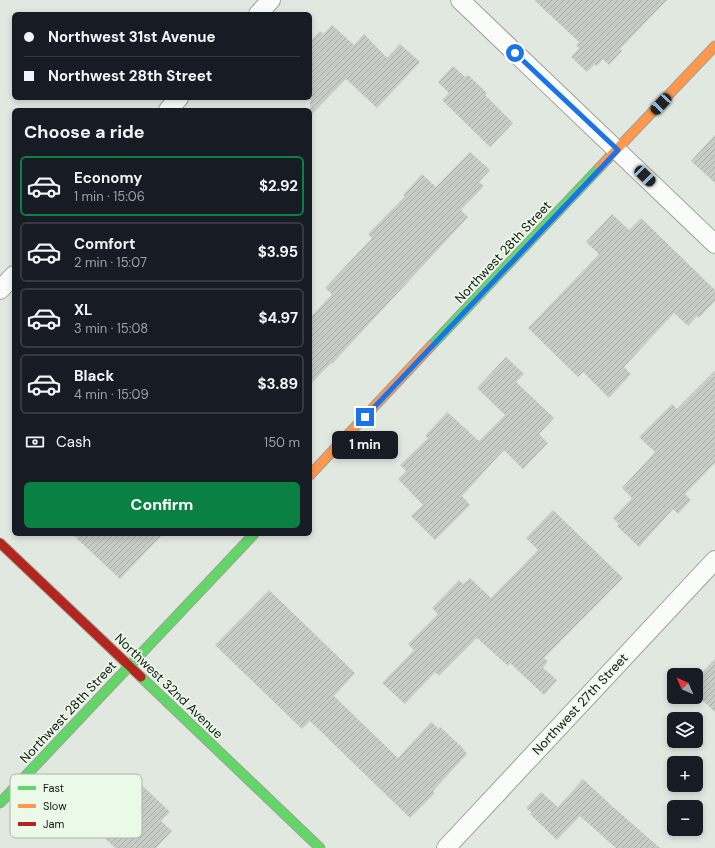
<!DOCTYPE html>
<html lang="en">
<head>
<meta charset="utf-8">
<style>
	:root { --surface:#171b24; --page:#20242c; --text:#f1f3f6; --muted:#9ea1a6; --line:#363941; --accent:#0b8043 }
	body { margin:0; font-family:"DM Sans",sans-serif; background:var(--page); color:var(--text); height:100vh; display:flex; flex-direction:column; font-size:15px; white-space:nowrap }
	* { box-sizing:border-box; margin:0 }
	p { font-size:13px; color:var(--muted) }
	.icon { flex:none; width:22px; height:22px; fill:none; stroke:currentColor; stroke-width:2; stroke-linecap:round; stroke-linejoin:round }
	.map { position:relative; flex:1; overflow:hidden }
	.details { position:absolute; left:12px; top:108px; width:300px; height:428px; display:flex; flex-direction:column; background:var(--surface); border-radius:6px; box-shadow:0 2px 6px #0003 }
	.details>* { flex:none }
	.banner { position:absolute; left:12px; top:12px; width:300px; height:88px; border-radius:6px; box-shadow:0 2px 6px #0003; display:grid; align-content:center; height:88px; padding:0 12px; background:var(--surface) }
	.needle { width:26px; rotate:315deg }
	.buttons { position:absolute; left:667px; top:668px; display:grid; gap:8px }
	.buttons a { display:grid; place-items:center; width:36px; height:36px; border-radius:6px; background:var(--surface); box-shadow:0 2px 6px #0003; font-size:20px }
	.end { position:absolute; width:18px; height:18px; margin:-9px; border:5px solid #1a73e8; background:#fff; box-shadow:0 0 0 2px #fff }
	.from { border-radius:50% }
	.bubble { position:absolute; height:28px; border-radius:6px; background:var(--surface); box-shadow:0 2px 6px #0003; font-size:13px; font-weight:700; line-height:28px; text-align:center }
	.car { position:absolute; width:12px; height:24px; margin:-12px -6px; border-radius:5px; box-shadow:0 0 3px 1px #0007; background:linear-gradient(#222 24%,#8ab4d8 0 40%,#222 0 76%,#8ab4d8 0 86%,#222 0) }
	.banner b { display:flex; align-items:center; gap:14px; height:38px; font-size:15px }
	.banner b+b { border-top:1px solid var(--line) }
	.banner i { width:10px; height:10px; background:var(--text) }
	ul { padding:0; list-style:none }
	li { display:flex; align-items:center; gap:12px; height:60px; margin:0 8px 6px; padding:0 4px; border:2px solid var(--line); border-radius:6px }
	li div { flex:1 }
	li b { display:block; font-size:15px }
	li em { font-style:normal; font-weight:700 }
	li.selected { border-color:var(--accent) }
	li>.icon { width:36px; height:36px; stroke-width:1.5 }
	h2 { padding:0 12px; font-size:18px; line-height:48px }
	.pay { display:flex; align-items:center; gap:10px; height:44px; padding:0 12px; font-size:15px }
	.pay p { margin-inline-start:auto }
	.button { display:flex; gap:8px; margin-top:auto; padding:8px 12px }
	.button a { flex:1; height:46px; border-radius:6px; background:var(--accent); color:#fff; font-size:16px; font-weight:700; line-height:46px; text-align:center }
	.map>svg:first-child { display:block }
	.building { fill:url(#building-hatch) }
	.lines { fill:none; stroke-linecap:round; stroke-linejoin:round }
	.street-casing { stroke:#9ca19b; stroke-width:20 }
	.fast-casing { stroke:#9ca19b; stroke-width:11 }
	.slow-casing { stroke:#9ca19b; stroke-width:11 }
	.jam-casing { stroke:#9ca19b; stroke-width:11 }
	.street { stroke:#fafcfa; stroke-width:18 }
	.fast { stroke:#63d668; stroke-width:9 }
	.slow { stroke:#ff974d; stroke-width:9 }
	.jam { stroke:#b3261e; stroke-width:9 }
	.route { stroke:#1a73e8; stroke-width:5 }
	.labels { text-anchor:middle; dominant-baseline:central; stroke-width:3.5; stroke-linejoin:round; paint-order:stroke }
	.street-label { font-size:13px; fill:#121611; stroke:#ebf9e9 }
	.key { fill:#ebf9e9; stroke:#aab5a8; stroke-width:1 }
	.key-label { font-size:11px; fill:#121611 }
</style>
</head>
<body>
<div class="map">
<svg width="715" height="848" viewBox="0 0 715 848">
	<defs>
		<pattern id="building-hatch" width="6" height="6" patternUnits="userSpaceOnUse"><rect width="6" height="6" fill="#c7ccc6"/><path d="M-1 1l2-2M0 6l6-6M5 7l2-2" fill="none" stroke="#aaaea9"/></pattern>
	</defs>
	<rect width="100%" height="100%" fill="#e1e8e0"/>
	<path class="building" d="M 534,0 L 667,0 L 620,49 L 622,51 L 609,65 L 603,59 L 597,66 L 595,64 L 587,72 L 571,57 L 579,48 L 576,45 L 579,42 Z
		M 332,25 L 354,45 L 364,34 L 387,58 L 400,44 L 420,62 L 377,108 L 346,79 L 310,116 L 310,41 L 320,31 L 323,34 Z
		M 453,66 L 465,77 L 468,75 L 487,93 L 485,95 L 513,123 L 490,147 L 442,100 L 449,93 L 438,82 Z
		M 715,135 L 715,183 L 691,161 Z
		M 470,152 L 490,170 L 479,182 L 484,186 L 461,210 L 468,217 L 332,364 L 331,363 L 310,385 L 310,318 L 332,294 L 325,288 L 372,238 L 368,234 L 405,196 L 403,195 L 422,174 L 436,187 Z
		M 612,214 L 629,230 L 641,218 L 715,290 L 715,301 L 699,318 L 697,316 L 688,326 L 674,313 L 624,367 L 631,374 L 609,398 L 583,372 L 578,377 L 528,328 L 599,254 L 586,242 Z
		M 506,357 L 524,374 L 516,382 L 554,418 L 539,434 L 548,443 L 523,469 L 504,450 L 462,496 L 470,505 L 435,540 L 411,516 L 423,505 L 398,479 L 406,471 L 400,465 L 428,438 L 425,436 L 447,412 L 479,441 L 505,415 L 477,388 Z
		M 715,371 L 715,463 L 685,494 L 691,500 L 678,514 L 673,509 L 639,547 L 617,526 L 619,524 L 613,518 L 632,498 L 622,488 L 655,452 L 639,437 L 672,404 L 677,409 Z
		M 553,510 L 623,578 L 544,658 L 548,661 L 543,668 L 557,680 L 544,695 L 510,663 L 508,666 L 477,638 L 439,676 L 435,672 L 405,704 L 382,683 L 414,650 L 408,644 L 438,614 L 432,608 L 459,580 L 463,584 L 470,578 L 491,598 L 538,550 L 526,538 Z
		M 72,534 L 163,534 L 120,579 Z
		M 269,590 L 355,673 L 334,696 L 398,758 L 431,722 L 439,729 L 440,727 L 461,746 L 467,754 L 433,791 L 435,793 L 410,818 L 310,721 L 302,729 L 215,645 Z
		M 715,659 L 715,712 L 696,694 L 696,679 Z
		M 130,774 L 170,812 L 161,821 L 172,831 L 156,848 L 115,848 L 80,814 L 116,777 L 122,782 Z
		M 583,779 L 612,806 L 660,848 L 616,848 L 580,816 L 557,840 L 530,814 L 532,813 L 526,808 L 541,792 L 558,807 Z"/>
	<g class="lines">
		<defs>
			<path id="street" d="M 460,0 L 715,244
				M 258,14 L 271,0
				M 168,110 L 179,98
				M 0,290 L 14,275
				M 446,848 L 715,560"/>
			<path id="fast" d="M 431,346 L 600,167
				M 141,677 L 320,848
				M 0,803 L 254,534"/>
			<path id="slow" d="M 600,167 L 715,46
				M 310,475 L 431,346"/>
			<path id="jam" d="M 0,543 L 141,677"/>
		</defs>
		<use href="#street" class="street-casing"/>
		<use href="#fast" class="fast-casing"/>
		<use href="#slow" class="slow-casing"/>
		<use href="#jam" class="jam-casing"/>
		<use href="#street" class="street"/>
		<use href="#fast" class="fast"/>
		<use href="#slow" class="slow"/>
		<use href="#jam" class="jam"/>
	</g>
	<g class="lines">
		<path class="route" d="M 365,417 L 618,150 L 515,53"/>
	</g>
	<g class="labels">
		<g class="street-label">
			<text transform="translate(503 252) rotate(-47)">Northwest 28th Street</text>
			<text transform="translate(169 686) rotate(44)">Northwest 32nd Avenue</text>
			<text transform="translate(580 704) rotate(-47)">Northwest 27th Street</text>
			<text transform="translate(68 712) rotate(-47)">Northwest 28th Street</text>
		</g>
	</g>
	<rect x="10" y="774" width="132" height="64" rx="6" class="key"/>
	<rect x="18" y="786" width="18" height="4" fill="#63d668"/>
	<rect x="18" y="804" width="18" height="4" fill="#ff974d"/>
	<rect x="18" y="822" width="18" height="4" fill="#b3261e"/>
	<g class="key-label">
		<text x="43" y="792">Fast</text>
		<text x="43" y="810">Slow</text>
		<text x="43" y="828">Jam</text>
	</g>
</svg>
<div class="buttons">
<a><svg class="needle" viewBox="-14 -14 28 28"><path d="M0-13l5 13h-10z" fill="#e53935"/><path d="M0 13l5-13h-10z" fill="#9ea1a6"/></svg></a>
<a><svg class="icon" aria-label="layers" viewBox="0 0 24 24"><path d="M12 4l9 5-9 5-9-5zM3 14l9 5 9-5"/></svg></a>
<a>+</a>
<a>−</a>
</div>
<i class="end from" style="left:515px;top:53px"></i>
<i class="end" style="left:365px;top:417px"></i>
<div class="bubble" style="left:332px;top:431px;width:66px">1 min</div>
<i class="car" style="left:661px;top:104px;rotate:223deg"></i>
<i class="car" style="left:645px;top:176px;rotate:134deg"></i>
<div class="banner">
<b><i class="from"></i>Northwest 31st Avenue</b>
<b><i></i>Northwest 28th Street</b>
</div>
<section class="details">
<h2>Choose a ride</h2>
<ul>
<li class="selected"><svg class="icon" aria-label="car" viewBox="0 0 24 24"><path d="M5 17H2v-5l4-1 3-4h7l3 4 3 1v5h-3M9 17h6M6 11h13"/><circle cx="7" cy="17" r="2"/><circle cx="17" cy="17" r="2"/></svg><div><b>Economy</b><p>1 min · 15:06</p></div><em>$2.92</em></li>
<li><svg class="icon" aria-label="car" viewBox="0 0 24 24"><path d="M5 17H2v-5l4-1 3-4h7l3 4 3 1v5h-3M9 17h6M6 11h13"/><circle cx="7" cy="17" r="2"/><circle cx="17" cy="17" r="2"/></svg><div><b>Comfort</b><p>2 min · 15:07</p></div><em>$3.95</em></li>
<li><svg class="icon" aria-label="car" viewBox="0 0 24 24"><path d="M5 17H2v-5l4-1 3-4h7l3 4 3 1v5h-3M9 17h6M6 11h13"/><circle cx="7" cy="17" r="2"/><circle cx="17" cy="17" r="2"/></svg><div><b>XL</b><p>3 min · 15:08</p></div><em>$4.97</em></li>
<li><svg class="icon" aria-label="car" viewBox="0 0 24 24"><path d="M5 17H2v-5l4-1 3-4h7l3 4 3 1v5h-3M9 17h6M6 11h13"/><circle cx="7" cy="17" r="2"/><circle cx="17" cy="17" r="2"/></svg><div><b>Black</b><p>4 min · 15:09</p></div><em>$3.89</em></li>
</ul>
<div class="pay"><svg class="icon" aria-label="cash" viewBox="0 0 24 24"><path d="M3 7h18v10H3z"/><circle cx="12" cy="12" r="2"/></svg>Cash<p>150 m</p></div>
<div class="button"><a>Confirm</a></div>
</section>
</div>
</body>
</html>
